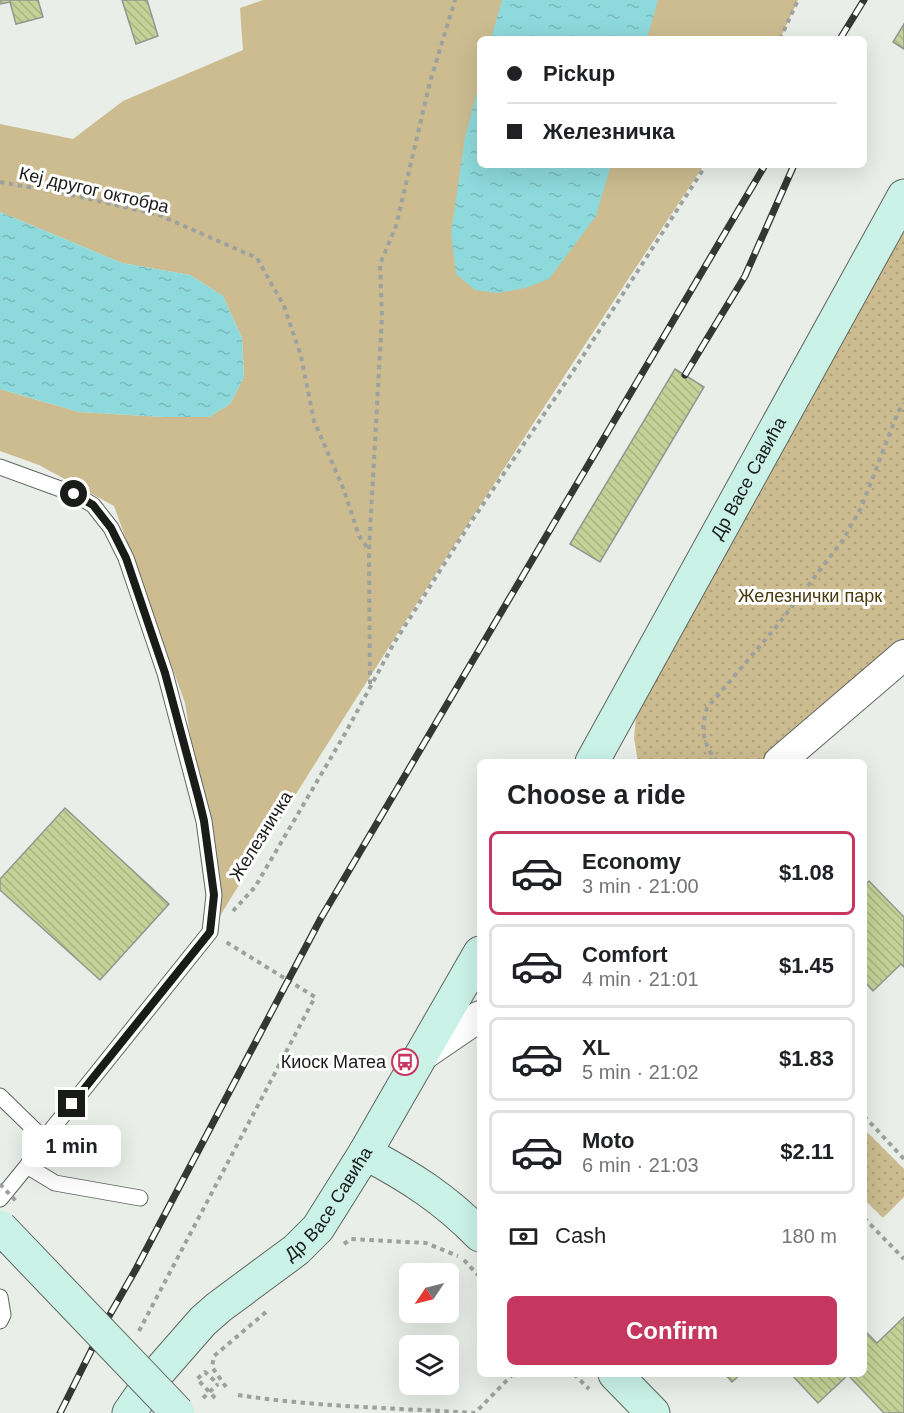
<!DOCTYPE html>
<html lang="en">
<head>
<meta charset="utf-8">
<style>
	:root { --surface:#fff; --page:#f6f6f6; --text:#202124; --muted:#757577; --line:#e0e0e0; --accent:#c63760 }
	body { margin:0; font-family:Arial,sans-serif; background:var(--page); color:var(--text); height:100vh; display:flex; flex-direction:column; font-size:22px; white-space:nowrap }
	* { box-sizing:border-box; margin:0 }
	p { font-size:20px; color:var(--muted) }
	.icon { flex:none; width:33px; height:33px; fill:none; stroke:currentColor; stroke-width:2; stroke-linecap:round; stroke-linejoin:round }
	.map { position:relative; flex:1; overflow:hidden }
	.panel { position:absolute; left:477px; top:759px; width:390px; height:618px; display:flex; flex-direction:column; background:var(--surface); border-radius:9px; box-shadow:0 6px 24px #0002 }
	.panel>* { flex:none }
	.top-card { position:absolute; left:477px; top:36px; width:390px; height:132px; border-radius:9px; box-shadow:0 6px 24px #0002; display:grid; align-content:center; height:132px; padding:0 30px; background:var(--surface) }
	.needle { width:39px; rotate:235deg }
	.buttons { position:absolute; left:399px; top:1263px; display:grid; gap:12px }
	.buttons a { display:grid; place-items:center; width:60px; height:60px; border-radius:9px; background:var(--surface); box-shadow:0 6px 24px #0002; font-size:30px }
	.end { position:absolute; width:27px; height:27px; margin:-14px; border:8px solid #1a1c1a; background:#fff; box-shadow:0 0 0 3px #fff }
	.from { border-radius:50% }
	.bubble { position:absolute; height:42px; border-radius:9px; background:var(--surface); box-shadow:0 6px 24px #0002; font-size:20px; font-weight:600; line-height:42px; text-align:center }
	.top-card b { display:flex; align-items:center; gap:21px; height:57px; font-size:22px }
	.top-card b+b { border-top:2px solid var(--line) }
	.top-card i { width:15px; height:15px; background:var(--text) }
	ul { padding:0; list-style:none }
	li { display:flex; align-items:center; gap:18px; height:84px; margin:0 12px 9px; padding:0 18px; border:3px solid var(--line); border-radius:9px }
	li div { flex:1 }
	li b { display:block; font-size:22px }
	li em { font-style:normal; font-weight:600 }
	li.active { border-color:var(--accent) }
	li>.icon { width:54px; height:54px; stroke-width:1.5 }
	h2 { padding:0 30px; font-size:27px; line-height:72px }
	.pay { display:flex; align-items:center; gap:15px; height:66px; padding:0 30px; font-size:22px }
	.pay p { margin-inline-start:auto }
	.action { display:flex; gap:12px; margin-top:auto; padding:12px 30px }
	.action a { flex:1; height:69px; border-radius:9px; background:var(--accent); color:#fff; font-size:24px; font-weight:600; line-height:69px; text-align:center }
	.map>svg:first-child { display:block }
	.grass { fill:#ccbc90 }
	.park { fill:url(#park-dots) }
	.water { fill:url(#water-ripples) }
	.building { fill:url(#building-back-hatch); stroke:#949590; stroke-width:1.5 }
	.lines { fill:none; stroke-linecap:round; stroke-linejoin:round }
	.lane-casing { stroke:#626662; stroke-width:17 }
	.street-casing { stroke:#626662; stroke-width:32 }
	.secondary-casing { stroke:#626662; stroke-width:35 }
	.path { stroke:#9ea29e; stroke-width:4; stroke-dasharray:4.5 4.5; stroke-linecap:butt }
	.lane { stroke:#fff; stroke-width:15 }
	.street { stroke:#fff; stroke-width:30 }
	.secondary { stroke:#caf2e7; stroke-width:33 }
	.rail-casing { stroke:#353735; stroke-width:7 }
	.rail { stroke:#fff; stroke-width:4.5; stroke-dasharray:14; stroke-linecap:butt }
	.secondary-bridge-casing { stroke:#626662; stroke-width:35; stroke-linecap:butt }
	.path-bridge { stroke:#9ea29e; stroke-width:4; stroke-dasharray:4.5 4.5; stroke-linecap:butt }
	.secondary-bridge { stroke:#caf2e7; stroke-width:33 }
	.route { stroke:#1a1c1a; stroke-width:8 }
	.labels { text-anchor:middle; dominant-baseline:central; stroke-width:6; stroke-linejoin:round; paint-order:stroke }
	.street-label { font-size:18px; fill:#1a1c1a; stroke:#fff }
	.park-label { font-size:18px; fill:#493a0d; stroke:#fff }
	.poi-label { font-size:18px; fill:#1a1c1a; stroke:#fff; text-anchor:end }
</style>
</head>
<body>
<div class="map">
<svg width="904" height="1413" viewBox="0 0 904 1413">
	<defs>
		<pattern id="park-dots" width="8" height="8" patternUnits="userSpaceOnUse" patternTransform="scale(1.5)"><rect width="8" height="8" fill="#ccbc90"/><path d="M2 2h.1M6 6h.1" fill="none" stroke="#afa17c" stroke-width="1.8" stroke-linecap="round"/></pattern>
		<pattern id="water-ripples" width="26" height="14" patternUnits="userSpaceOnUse" patternTransform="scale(1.5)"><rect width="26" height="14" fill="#8dd9db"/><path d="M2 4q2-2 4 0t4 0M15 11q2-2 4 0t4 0" fill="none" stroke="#79babb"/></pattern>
		<pattern id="building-back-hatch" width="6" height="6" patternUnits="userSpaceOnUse" patternTransform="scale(1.5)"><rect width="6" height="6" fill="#c6d198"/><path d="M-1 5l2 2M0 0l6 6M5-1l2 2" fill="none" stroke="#aab382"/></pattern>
	</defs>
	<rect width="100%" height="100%" fill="#e9eee9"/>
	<path class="grass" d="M 263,0 L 798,0 L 780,39 L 480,39 L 480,165 L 704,165 C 535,418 370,673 210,932 L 204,821 L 185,703 L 114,506 L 39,465 L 0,451 L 0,389 L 79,412 L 164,417 L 209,417 L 230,404 L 244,377 L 242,338 L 223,296 L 190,275 L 122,263 L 0,212 L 0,124 L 73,139 L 123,101 L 243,50 L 240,8 Z"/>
	<path class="park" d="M 904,226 L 904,640 L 762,762 L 638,762 L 634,738 L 636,716 Z
		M 864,1129 L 904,1169 L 904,1197 L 883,1218 L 864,1199 Z"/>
	<path class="water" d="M 502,0 L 658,0 L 647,39 L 491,39 Z
		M 480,80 L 480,165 L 611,165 L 596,216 L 549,279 L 525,288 L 498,293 L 475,290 L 456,274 L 451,233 L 465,138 Z
		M 0,212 L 122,263 L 190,275 L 223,296 L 242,338 L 244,377 L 230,404 L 209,417 L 164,417 L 79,412 L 0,389 Z"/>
	<path class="building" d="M 0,0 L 38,0 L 43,17 L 16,24 L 10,2 L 0,4 Z
		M 122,0 L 147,0 L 158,36 L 136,44 Z
		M 904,24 L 904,49 L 893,42 Z
		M 675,369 L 704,387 L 600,562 L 570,544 Z
		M 65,808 L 169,904 L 100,980 L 0,890 L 0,879 Z
		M 869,881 L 904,917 L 904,967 L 901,964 L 873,991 L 864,981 L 864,886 Z
		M 904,1317 L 904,1413 L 884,1413 L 848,1375 L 818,1403 L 791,1374 L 864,1374 L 864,1330 L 877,1343 Z
		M 725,1374 L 741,1374 L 732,1382 Z"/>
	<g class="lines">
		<defs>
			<path id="lane" d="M 0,467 L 74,494 L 93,505 L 111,528 L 126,558 L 165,673 L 204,821 L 214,895 L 210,932 L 44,1139 L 27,1166 L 0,1199
				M 0,1096 L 44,1139
				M 27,1166 L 55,1183 L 140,1198
				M 0,1297 L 3,1315 L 0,1321"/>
			<path id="street" d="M 779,762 L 904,655
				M 417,1059 L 480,1016"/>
			<g id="secondary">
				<path id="s1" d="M 592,762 L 904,196"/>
				<path d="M 365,1153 C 409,1176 445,1199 480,1235"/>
				<path d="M 615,1374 L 653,1413"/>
				<path id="s2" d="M 129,1413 L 154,1377 L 203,1321 L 219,1307 L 296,1250 L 318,1228 L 365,1153 L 480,953"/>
			</g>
		</defs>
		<use href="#lane" class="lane-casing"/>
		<use href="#street" class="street-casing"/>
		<use href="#secondary" class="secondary-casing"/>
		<path class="path" d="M 780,39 L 798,0
			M 0,182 L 67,194 L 159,215 L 257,258 L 284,306 L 301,356 L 314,421 L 344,490 L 359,536 L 369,550
			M 370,684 L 369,550 L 382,316 L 380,264 L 396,226 L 430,82 L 455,0
			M 717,762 C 703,743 700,730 707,708 L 777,626 L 843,540 L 861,508 L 898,412 L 904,403
			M 233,911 L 255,887 L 346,732 L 394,643 L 471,522 L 572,373 L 706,165
			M 864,1116 L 904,1159
			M 864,1218 L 904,1259
			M 344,1244 L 351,1239 L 426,1243 L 458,1256
			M 464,1260 L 480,1277
			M 139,1331 L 315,997 L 226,942
			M 574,1374 L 589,1389
			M 226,1387 L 212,1367 L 214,1356 L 266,1312
			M 238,1395 C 316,1407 396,1408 475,1413 L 513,1374
			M 215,1398 L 197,1379 L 205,1372 L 218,1384"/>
		<use href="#lane" class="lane"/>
		<use href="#street" class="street"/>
		<use href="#secondary" class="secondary"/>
		<defs>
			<path id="rail" d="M 840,39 L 864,0
				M 685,375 L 745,276 L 794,165
				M 60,1413 L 104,1325 L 136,1269 L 321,918 L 765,165"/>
		</defs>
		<use href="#rail" class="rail-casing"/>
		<use href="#rail" class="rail"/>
		<defs>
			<path id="secondary-bridge" d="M 0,1227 L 178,1413"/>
		</defs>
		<use href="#secondary-bridge" class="secondary-bridge-casing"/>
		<path class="path-bridge" d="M 0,1184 L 16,1201
			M 203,1398 L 218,1384"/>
		<use href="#secondary-bridge" class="secondary-bridge"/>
	</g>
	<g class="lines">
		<path class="route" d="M 72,1104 L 210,932 L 214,895 L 204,821 L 199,800 L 165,673 L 126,558 L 111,528 L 93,505 L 74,494"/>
	</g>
	<defs>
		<symbol id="bus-ring" viewBox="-11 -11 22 22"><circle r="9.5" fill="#fff" stroke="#c63760" stroke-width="1.5"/><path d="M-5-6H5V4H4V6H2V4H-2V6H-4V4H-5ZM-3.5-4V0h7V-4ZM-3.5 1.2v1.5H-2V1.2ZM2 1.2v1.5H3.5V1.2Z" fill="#c63760"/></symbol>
	</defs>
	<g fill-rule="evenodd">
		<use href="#bus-ring" x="390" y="1047" width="30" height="30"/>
	</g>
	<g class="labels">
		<g class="street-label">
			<text transform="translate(94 190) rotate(13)">Кеј другог октобра</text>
			<text stroke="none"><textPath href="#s1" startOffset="324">Др Васе Савића</textPath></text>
			<text transform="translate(261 836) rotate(-58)">Железничка</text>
			<text stroke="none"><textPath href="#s2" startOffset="292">Др Васе Савића</textPath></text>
		</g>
		<g class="park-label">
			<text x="810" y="596">Железнички парк</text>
		</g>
		<g class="poi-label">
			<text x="386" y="1062">Киоск Матеа</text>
		</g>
	</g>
</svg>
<div class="buttons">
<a><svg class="needle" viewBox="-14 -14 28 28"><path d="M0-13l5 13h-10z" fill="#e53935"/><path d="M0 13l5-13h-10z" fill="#757577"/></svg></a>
<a><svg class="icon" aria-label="layers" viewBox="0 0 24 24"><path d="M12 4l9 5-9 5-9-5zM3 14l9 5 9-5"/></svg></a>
</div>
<i class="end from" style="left:74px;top:494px"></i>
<i class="end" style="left:72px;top:1104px"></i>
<div class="bubble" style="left:22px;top:1125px;width:99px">1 min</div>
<div class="top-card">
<b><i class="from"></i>Pickup</b>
<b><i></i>Железничка</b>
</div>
<section class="panel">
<h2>Choose a ride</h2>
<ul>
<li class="active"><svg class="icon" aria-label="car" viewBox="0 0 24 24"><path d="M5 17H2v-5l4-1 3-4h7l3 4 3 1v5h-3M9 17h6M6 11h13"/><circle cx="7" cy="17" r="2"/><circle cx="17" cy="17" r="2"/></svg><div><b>Economy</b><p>3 min · 21:00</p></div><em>$1.08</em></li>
<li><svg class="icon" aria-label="car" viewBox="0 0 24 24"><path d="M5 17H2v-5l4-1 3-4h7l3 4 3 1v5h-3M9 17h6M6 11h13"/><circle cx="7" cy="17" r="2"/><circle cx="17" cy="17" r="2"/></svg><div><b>Comfort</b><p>4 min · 21:01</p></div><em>$1.45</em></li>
<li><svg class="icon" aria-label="car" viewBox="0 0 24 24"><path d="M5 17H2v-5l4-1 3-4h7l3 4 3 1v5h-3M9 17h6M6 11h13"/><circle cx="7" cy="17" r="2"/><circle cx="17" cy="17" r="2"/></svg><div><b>XL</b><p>5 min · 21:02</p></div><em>$1.83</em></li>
<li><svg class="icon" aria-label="car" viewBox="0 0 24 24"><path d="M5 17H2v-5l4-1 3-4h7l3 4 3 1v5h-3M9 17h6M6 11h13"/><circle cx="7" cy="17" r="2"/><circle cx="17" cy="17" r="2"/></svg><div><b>Moto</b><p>6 min · 21:03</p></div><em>$2.11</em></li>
</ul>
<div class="pay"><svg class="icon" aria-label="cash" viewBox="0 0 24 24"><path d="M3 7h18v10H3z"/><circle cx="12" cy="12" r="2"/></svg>Cash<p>180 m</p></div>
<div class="action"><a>Confirm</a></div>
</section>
</div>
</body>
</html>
